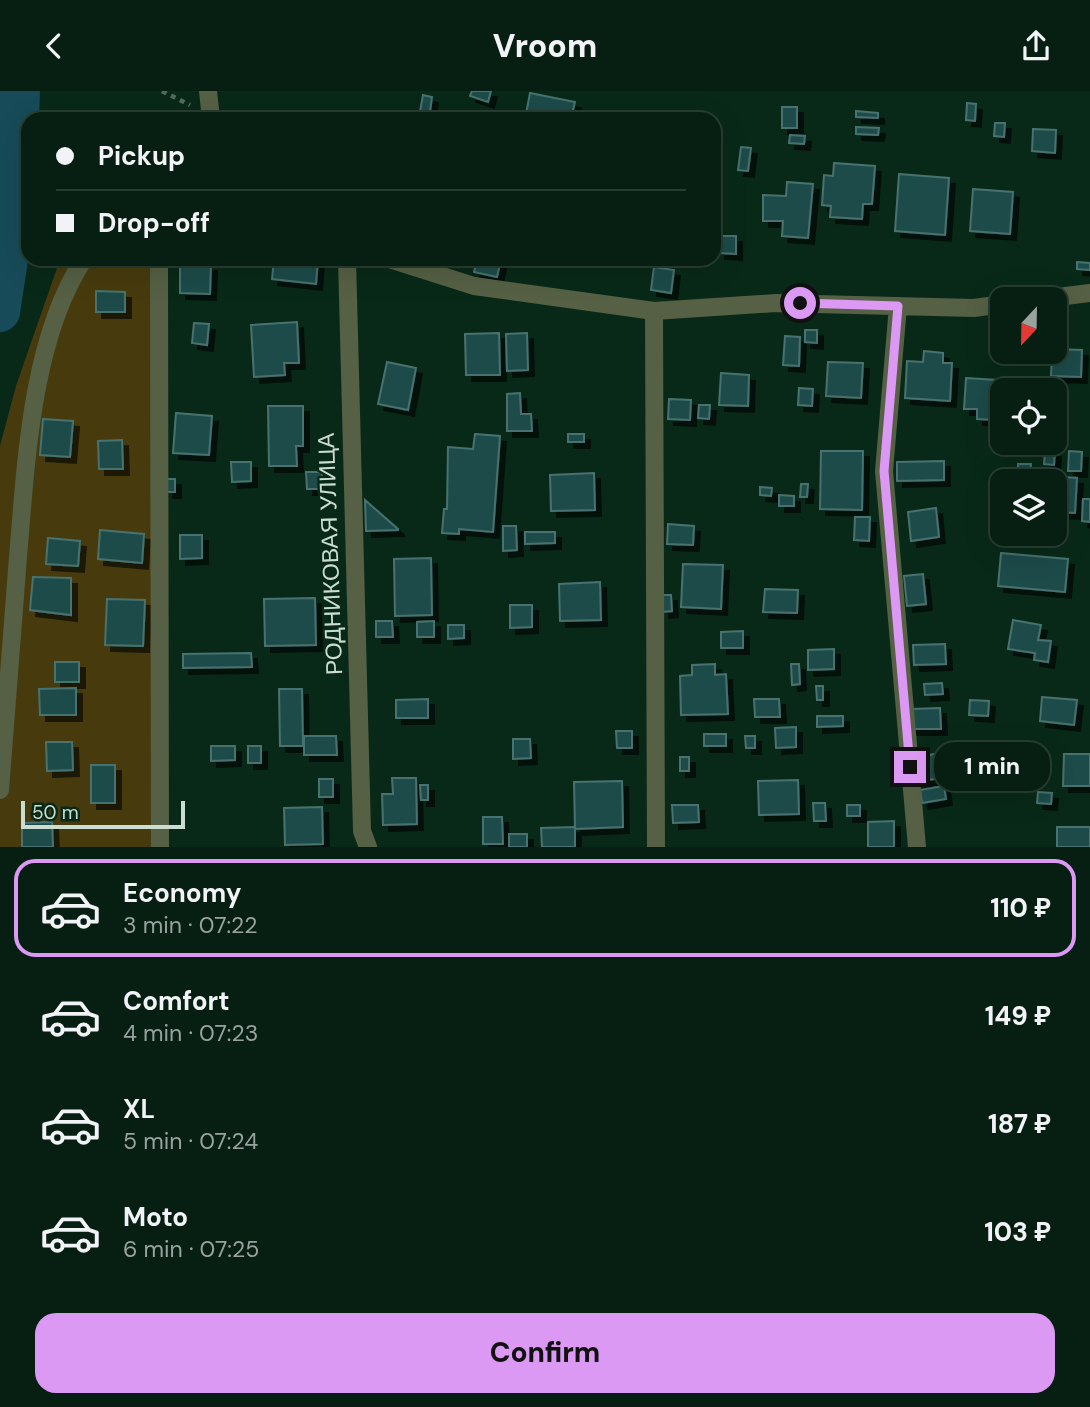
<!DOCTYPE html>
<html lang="en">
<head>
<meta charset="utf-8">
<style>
	:root { --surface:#071f12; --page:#10271b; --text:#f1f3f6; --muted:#98a29f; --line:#283d32; --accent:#dc99f4 }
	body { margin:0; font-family:"DM Sans",sans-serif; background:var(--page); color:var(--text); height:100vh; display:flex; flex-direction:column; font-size:26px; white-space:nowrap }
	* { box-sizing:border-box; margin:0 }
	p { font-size:23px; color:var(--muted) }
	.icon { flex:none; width:38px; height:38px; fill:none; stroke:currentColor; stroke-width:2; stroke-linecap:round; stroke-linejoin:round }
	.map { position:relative; height:756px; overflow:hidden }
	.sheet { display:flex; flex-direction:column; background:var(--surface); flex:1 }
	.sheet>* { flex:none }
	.top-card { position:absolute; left:21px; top:21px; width:700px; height:154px; border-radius:21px; box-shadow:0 7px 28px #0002,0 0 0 2px var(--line); display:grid; align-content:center; height:154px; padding:0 35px; background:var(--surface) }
	.needle { width:46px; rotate:202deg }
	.buttons { position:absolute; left:990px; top:196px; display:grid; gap:14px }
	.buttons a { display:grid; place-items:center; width:77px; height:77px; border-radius:14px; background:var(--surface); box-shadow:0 7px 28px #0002,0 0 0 2px var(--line); font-size:35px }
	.scale { position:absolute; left:21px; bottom:18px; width:164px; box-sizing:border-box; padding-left:7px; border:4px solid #cbddd1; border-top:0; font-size:19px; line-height:24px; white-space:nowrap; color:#cbddd1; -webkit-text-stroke:5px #092918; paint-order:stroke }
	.end { position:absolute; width:32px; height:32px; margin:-16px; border:9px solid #dc99f4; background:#111; box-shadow:0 0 0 4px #111 }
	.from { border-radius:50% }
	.bubble { position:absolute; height:49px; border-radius:21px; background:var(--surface); box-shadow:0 7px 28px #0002,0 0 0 2px var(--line); font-size:23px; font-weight:800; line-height:49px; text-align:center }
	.top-card b { display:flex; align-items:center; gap:24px; height:66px; font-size:26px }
	.top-card b+b { border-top:2px solid var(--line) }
	.top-card i { width:18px; height:18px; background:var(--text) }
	ul { padding:12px 0 0; list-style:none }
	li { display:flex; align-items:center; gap:21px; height:98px; margin:0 14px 10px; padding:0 21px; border:4px solid transparent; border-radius:21px }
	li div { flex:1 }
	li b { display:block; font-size:26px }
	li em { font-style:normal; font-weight:800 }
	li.current { border-color:var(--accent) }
	li>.icon { width:63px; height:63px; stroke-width:1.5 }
	.action { display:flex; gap:14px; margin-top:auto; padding:14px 35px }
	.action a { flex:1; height:80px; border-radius:21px; background:var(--accent); color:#111; font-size:28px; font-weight:800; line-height:80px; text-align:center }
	header { display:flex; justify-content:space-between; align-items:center; height:91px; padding:0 35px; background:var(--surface); font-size:32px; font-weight:800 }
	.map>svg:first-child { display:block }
	.green { fill:#473b0e }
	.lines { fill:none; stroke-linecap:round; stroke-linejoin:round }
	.river { stroke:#174b59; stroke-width:40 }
	.building { fill:#1f4c49; stroke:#46726f; stroke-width:2; filter:url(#shadow) }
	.path { stroke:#506b5c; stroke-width:4.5; stroke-dasharray:5 5; stroke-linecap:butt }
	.street { stroke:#556044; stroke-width:18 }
	.route { stroke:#dc99f4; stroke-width:9 }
	.labels { text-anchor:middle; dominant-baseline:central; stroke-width:5; stroke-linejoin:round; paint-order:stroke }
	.street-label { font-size:23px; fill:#cbddd1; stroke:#092918 }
</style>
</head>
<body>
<header><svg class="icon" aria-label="back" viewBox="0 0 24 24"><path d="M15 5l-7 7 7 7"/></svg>Vroom<svg class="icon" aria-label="share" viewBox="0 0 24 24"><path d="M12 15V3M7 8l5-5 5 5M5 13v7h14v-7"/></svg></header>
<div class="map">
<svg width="1090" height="756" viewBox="0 0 1090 756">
	<defs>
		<filter id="shadow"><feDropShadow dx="6" dy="6" stdDeviation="0" flood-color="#0009"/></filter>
	</defs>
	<rect width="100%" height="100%" fill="#092918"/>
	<path class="green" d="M 0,0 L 13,0 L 9,45 L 6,159 L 0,182 Z
		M 64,168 L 158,168 L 154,756 L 0,756 L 0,355 L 16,295 L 57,177 Z"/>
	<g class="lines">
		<path class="river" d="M 0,221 L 16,116 L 20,0"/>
	</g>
	<path class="building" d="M 472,0 L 491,0 L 488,11 L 470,5 Z
		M 530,2 L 575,11 L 571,28 L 525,28 Z
		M 423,4 L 432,6 L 429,28 L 419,26 Z
		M 967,12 L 976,13 L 975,30 L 966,29 Z
		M 782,16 L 797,16 L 797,37 L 782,37 Z
		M 856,20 L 878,22 L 878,27 L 856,26 Z
		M 995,32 L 1005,32 L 1004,46 L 994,45 Z
		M 856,36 L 879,37 L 878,44 L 856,43 Z
		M 1033,38 L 1056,39 L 1055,62 L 1032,60 Z
		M 790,44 L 805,45 L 804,53 L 789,52 Z
		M 741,56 L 751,57 L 748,80 L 738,79 Z
		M 834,72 L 875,75 L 872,113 L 863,113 L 862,128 L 830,126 L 831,115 L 822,114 L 824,84 L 833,85 Z
		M 899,83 L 949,87 L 945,144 L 895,140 Z
		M 787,91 L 813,93 L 808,147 L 782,145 L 783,130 L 763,130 L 763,104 L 786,105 Z
		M 973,98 L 1013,101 L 1010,143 L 970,140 Z
		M 719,145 L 736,145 L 736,163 L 719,162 Z
		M 180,168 L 198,168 L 198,174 L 211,174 L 210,203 L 180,202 Z
		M 274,168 L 318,168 L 316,193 L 272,188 Z
		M 477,168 L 501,168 L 497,186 L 474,181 Z
		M 1077,171 L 1090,172 L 1090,179 L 1077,178 Z
		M 654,176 L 674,179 L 671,202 L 651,199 Z
		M 96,200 L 125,201 L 125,221 L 96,221 Z
		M 297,231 L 299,272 L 284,272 L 285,284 L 254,286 L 251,234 Z
		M 194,232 L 209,233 L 207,254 L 192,252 Z
		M 805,239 L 817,239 L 817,252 L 805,251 Z
		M 499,242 L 500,284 L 466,284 L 465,243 Z
		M 527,242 L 528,279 L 507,280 L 506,243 Z
		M 785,245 L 800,246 L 799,275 L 783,274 Z
		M 1055,258 L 1082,259 L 1081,286 L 1051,285 L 1052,261 L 1055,261 Z
		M 924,260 L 943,262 L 943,272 L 952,272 L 950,310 L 905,307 L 907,270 L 923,271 Z
		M 387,271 L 416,277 L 408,319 L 378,313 Z
		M 828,271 L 863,272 L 861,307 L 826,305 Z
		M 721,282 L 749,284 L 748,315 L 719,314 Z
		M 966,287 L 1013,290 L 1013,299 L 1003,299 L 1003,312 L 994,312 L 993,329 L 977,328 L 977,318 L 964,318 Z
		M 799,297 L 813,298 L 812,315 L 798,314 Z
		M 520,302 L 521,323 L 531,323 L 532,340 L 507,340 L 507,303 Z
		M 669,308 L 691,309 L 690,329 L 668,328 Z
		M 699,314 L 710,314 L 709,328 L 698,327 Z
		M 268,315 L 303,315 L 303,355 L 296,355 L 297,375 L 269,375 Z
		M 176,322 L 212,325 L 209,364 L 173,362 Z
		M 43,328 L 73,330 L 70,366 L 40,364 Z
		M 475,343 L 500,345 L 493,441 L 459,438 L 459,443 L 442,442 L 444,418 L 447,418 L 448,356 L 473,358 Z
		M 568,343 L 584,343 L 584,351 L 568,351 Z
		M 122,349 L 123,378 L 99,378 L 98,350 Z
		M 1045,359 L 1055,360 L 1054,374 L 1044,373 Z
		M 821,360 L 863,360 L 862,419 L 820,418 Z
		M 1069,360 L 1082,361 L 1081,380 L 1068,380 Z
		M 944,370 L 944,389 L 897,390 L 897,371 Z
		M 231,371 L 251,371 L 251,390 L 232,391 Z
		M 1018,373 L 1031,373 L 1030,386 L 1018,385 Z
		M 306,381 L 322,381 L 322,398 L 307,398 Z
		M 594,382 L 595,419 L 551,420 L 550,384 Z
		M 1049,385 L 1077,387 L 1075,422 L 1055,421 L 1055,390 L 1049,390 Z
		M 167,388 L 175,388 L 175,401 L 167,401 Z
		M 801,393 L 808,393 L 807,406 L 800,406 Z
		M 760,396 L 772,397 L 771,405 L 760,404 Z
		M 779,404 L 794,405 L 794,415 L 779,415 Z
		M 1083,408 L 1090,408 L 1090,431 L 1082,430 Z
		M 365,409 L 398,438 L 398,439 L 366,440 Z
		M 936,417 L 939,446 L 911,450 L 908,421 Z
		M 855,426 L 870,426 L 869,450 L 854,449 Z
		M 668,433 L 694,435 L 693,454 L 667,453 Z
		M 503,435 L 516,435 L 517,459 L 503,460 Z
		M 100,439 L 144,443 L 142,472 L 98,468 Z
		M 525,441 L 555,441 L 555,452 L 525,453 Z
		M 180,444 L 202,444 L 202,467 L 180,468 Z
		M 48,447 L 80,450 L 78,475 L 46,473 Z
		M 1001,462 L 1068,468 L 1065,501 L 998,495 Z
		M 431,467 L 432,524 L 395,525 L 394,468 Z
		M 683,473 L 723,474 L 721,518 L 681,516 Z
		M 923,483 L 926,513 L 907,515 L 904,485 Z
		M 33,486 L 71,487 L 71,524 L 30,519 Z
		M 600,491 L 601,529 L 560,530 L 559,493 Z
		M 765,498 L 798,499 L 797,522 L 763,521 Z
		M 663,504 L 671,504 L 672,520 L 663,521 Z
		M 315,507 L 316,554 L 265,555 L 264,508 Z
		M 107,508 L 145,509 L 143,555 L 105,554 Z
		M 510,514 L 532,514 L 532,536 L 510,537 Z
		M 1013,529 L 1041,534 L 1038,549 L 1051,550 L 1048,571 L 1034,569 L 1035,562 L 1008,558 Z
		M 376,530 L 392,530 L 393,546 L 376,546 Z
		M 434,530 L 434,546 L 417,546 L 417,531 Z
		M 448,534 L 464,534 L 464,547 L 448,548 Z
		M 743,540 L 743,557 L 721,557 L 721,541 Z
		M 945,553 L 946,573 L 914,574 L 913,554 Z
		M 834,558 L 834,578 L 808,579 L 808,559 Z
		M 251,562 L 252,576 L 183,577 L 183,563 Z
		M 55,571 L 79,571 L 79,591 L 55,591 Z
		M 715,573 L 715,584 L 726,583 L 728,623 L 681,624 L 680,585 L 692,584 L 692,574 Z
		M 791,573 L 799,573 L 800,593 L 792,594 Z
		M 942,592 L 943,603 L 925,604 L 924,593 Z
		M 816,595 L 823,595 L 823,609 L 817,609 Z
		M 76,597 L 76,624 L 40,624 L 39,598 Z
		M 279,598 L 302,598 L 303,655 L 280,655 Z
		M 1042,606 L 1077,609 L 1074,634 L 1040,630 Z
		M 428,608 L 428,627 L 396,627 L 396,609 Z
		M 754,608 L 779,608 L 780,626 L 755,626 Z
		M 970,609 L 989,610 L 988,625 L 969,624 Z
		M 940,617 L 941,638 L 911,638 L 911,618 Z
		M 817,625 L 843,625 L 843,635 L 817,636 Z
		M 796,636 L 796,656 L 776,657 L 775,637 Z
		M 616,640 L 632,640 L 632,657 L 617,657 Z
		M 704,643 L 726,643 L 726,655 L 704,655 Z
		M 304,645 L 336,645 L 337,664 L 304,664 Z
		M 745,645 L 755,645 L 755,657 L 746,657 Z
		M 513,648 L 530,648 L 531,667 L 513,668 Z
		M 46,651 L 72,651 L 73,679 L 47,680 Z
		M 211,655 L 235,655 L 235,669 L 211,670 Z
		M 248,655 L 261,655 L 261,672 L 248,672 Z
		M 941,662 L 944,687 L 919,690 L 916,666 Z
		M 1064,663 L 1090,663 L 1090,695 L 1063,695 Z
		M 680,666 L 689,666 L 689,680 L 680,680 Z
		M 91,674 L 115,674 L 115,712 L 91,712 Z
		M 392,687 L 416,687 L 417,733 L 383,734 L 382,703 L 393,703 Z
		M 319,688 L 333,688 L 333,706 L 319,706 Z
		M 798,689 L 799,723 L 759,724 L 758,690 Z
		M 622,690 L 623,736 L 575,738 L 574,691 Z
		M 420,694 L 428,694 L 428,709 L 421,709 Z
		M 944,695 L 946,708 L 922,712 L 920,699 Z
		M 1038,701 L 1052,702 L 1051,713 L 1037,712 Z
		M 813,712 L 825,712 L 826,730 L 814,730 Z
		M 672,714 L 698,714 L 699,731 L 673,732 Z
		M 847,714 L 860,714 L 860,725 L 847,725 Z
		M 322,716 L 323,753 L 285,754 L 284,717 Z
		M 483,726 L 502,726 L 503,753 L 483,753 Z
		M 894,730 L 894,756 L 868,756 L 868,731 Z
		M 52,731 L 53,756 L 22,756 L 22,732 Z
		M 575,736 L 575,756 L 542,756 L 541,737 Z
		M 1057,736 L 1090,736 L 1090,756 L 1057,756 Z
		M 509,743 L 527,743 L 527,756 L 509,756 Z"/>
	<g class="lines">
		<path class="path" d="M 162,0 L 190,14"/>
		<path class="street" d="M 208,0 L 211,28
			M 159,168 L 160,756
			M 347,168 L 362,740 L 368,756
			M 389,168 L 474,195 L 654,220 L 776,212 L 974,217 L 1003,213
			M 1042,208 L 1090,202
			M 898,215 L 884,380 L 917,756
			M 654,220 L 656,756
			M 0,699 C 6,622 12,544 18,466 C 26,373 31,248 84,168"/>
	</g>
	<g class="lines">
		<path class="route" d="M 800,212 L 898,215 L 884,380 L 910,676"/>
	</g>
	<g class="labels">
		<g class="street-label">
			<text transform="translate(330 463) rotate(-92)">РОДНИКОВАЯ УЛИЦА</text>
		</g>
	</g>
</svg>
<div class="buttons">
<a><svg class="needle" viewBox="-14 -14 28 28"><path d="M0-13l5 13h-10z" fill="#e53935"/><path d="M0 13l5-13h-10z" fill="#98a29f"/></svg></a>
<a><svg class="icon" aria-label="locate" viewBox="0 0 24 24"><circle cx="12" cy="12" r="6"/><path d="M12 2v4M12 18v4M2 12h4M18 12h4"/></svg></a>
<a><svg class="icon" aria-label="layers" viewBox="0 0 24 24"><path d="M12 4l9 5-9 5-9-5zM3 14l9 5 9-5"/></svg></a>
</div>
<div class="scale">50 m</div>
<i class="end from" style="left:800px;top:212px"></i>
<i class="end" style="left:910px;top:676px"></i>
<div class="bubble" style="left:934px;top:651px;width:116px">1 min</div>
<div class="top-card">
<b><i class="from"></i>Pickup</b>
<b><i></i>Drop-off</b>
</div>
</div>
<section class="sheet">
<ul>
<li class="current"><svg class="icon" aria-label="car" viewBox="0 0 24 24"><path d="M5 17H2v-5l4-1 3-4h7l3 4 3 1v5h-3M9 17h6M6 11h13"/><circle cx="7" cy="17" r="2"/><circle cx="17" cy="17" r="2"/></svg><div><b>Economy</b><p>3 min · 07:22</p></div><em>110 ₽</em></li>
<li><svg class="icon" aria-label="car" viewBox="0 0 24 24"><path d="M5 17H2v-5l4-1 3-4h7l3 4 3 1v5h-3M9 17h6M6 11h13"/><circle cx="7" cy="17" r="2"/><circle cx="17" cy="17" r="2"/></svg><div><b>Comfort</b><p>4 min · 07:23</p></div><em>149 ₽</em></li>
<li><svg class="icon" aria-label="car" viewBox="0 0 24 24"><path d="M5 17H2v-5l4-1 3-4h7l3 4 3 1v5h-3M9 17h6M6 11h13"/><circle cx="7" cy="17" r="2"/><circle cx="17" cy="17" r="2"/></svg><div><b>XL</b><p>5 min · 07:24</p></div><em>187 ₽</em></li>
<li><svg class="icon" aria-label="car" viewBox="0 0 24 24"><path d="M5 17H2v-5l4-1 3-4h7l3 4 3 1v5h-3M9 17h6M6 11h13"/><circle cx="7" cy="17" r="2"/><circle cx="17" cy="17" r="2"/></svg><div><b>Moto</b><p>6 min · 07:25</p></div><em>103 ₽</em></li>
</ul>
<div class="action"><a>Confirm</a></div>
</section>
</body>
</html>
